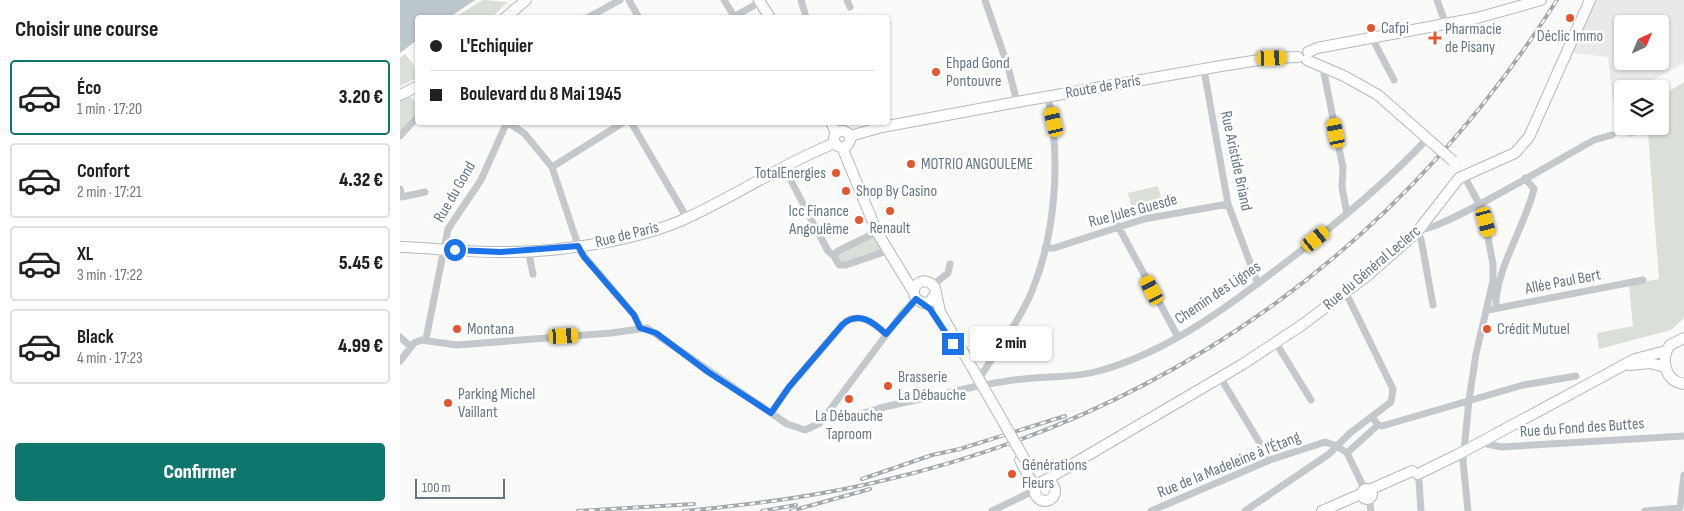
<!DOCTYPE html>
<html lang="fr">
<head>
<meta charset="utf-8">
<style>
	:root { --surface:#fff; --page:#f2f2f2; --text:#202124; --muted:#757577; --line:#e0e0e0; --accent:#0f766e }
	body { margin:0; font-family:"Sofia Sans Condensed",sans-serif; background:var(--page); color:var(--text); height:100vh; display:flex; flex-direction:column; font-size:19px; white-space:nowrap }
	* { box-sizing:border-box; margin:0 }
	p { font-size:16px; color:var(--muted) }
	.icon { flex:none; width:28px; height:28px; fill:none; stroke:currentColor; stroke-width:2; stroke-linecap:round; stroke-linejoin:round }
	.map { position:relative; flex:1; overflow:hidden }
	.sheet { display:flex; flex-direction:column; background:var(--surface); width:400px }
	.sheet>* { flex:none }
	.banner { position:absolute; left:15px; top:15px; width:475px; height:110px; border-radius:5px; box-shadow:0 1px 4px #0004; display:grid; align-content:center; height:110px; padding:0 15px; background:var(--surface) }
	.needle { width:32px; rotate:44deg }
	.fabs { position:absolute; left:1214px; top:15px; display:grid; gap:10px }
	.fabs a { display:grid; place-items:center; width:55px; height:55px; border-radius:5px; background:var(--surface); box-shadow:0 1px 4px #0004; font-size:25px }
	.scale { position:absolute; left:15px; bottom:12px; width:90px; box-sizing:border-box; padding-left:5px; border:2px solid #657683; border-top:0; font-size:14px; line-height:18px; white-space:nowrap; color:#657683; -webkit-text-stroke:4px #fff; paint-order:stroke }
	.end { position:absolute; width:22px; height:22px; margin:-11px; border:6px solid #1a73e8; background:#fff; box-shadow:0 0 0 2px #fff }
	.from { border-radius:50% }
	.bubble { position:absolute; height:35px; border-radius:5px; background:var(--surface); box-shadow:0 1px 4px #0004; font-size:16px; font-weight:800; line-height:35px; text-align:center }
	.car { position:absolute; width:15px; height:30px; margin:-15px -8px; border-radius:6px; box-shadow:0 0 4px 1px #0007; background:linear-gradient(#f5c518 24%,#345 0 40%,#f5c518 0 76%,#345 0 86%,#f5c518 0) }
	.banner b { display:flex; align-items:center; gap:18px; height:48px; font-size:19px }
	.banner b+b { border-top:1px solid var(--line) }
	.banner i { width:12px; height:12px; background:var(--text) }
	ul { padding:0; list-style:none }
	li { display:flex; align-items:center; gap:15px; height:75px; margin:0 10px 8px; padding:0 5px; border:2px solid var(--line); border-radius:5px }
	li div { flex:1 }
	li b { display:block; font-size:19px }
	li em { font-style:normal; font-weight:800 }
	li.on { border-color:var(--accent) }
	li>.icon { width:45px; height:45px; stroke-width:1.5 }
	h2 { padding:0 15px; font-size:22px; line-height:60px }
	.cta { display:flex; gap:10px; margin-top:auto; padding:10px 15px }
	.cta a { flex:1; height:58px; border-radius:5px; background:var(--accent); color:#fff; font-size:20px; font-weight:800; line-height:58px; text-align:center }
	main { display:flex; flex:1; min-height:0 }
	.map>svg:first-child { display:block }
	.built { fill:#e8e9e9; fill-rule:evenodd }
	.green { fill:#dadfd7 }
	.water { fill:#bbc7cb }
	.lines { fill:none; stroke-linecap:round; stroke-linejoin:round }
	.secondary-casing { stroke:#b3babf; stroke-width:12 }
	.street { stroke:#c3c8cc; stroke-width:7 }
	.secondary { stroke:#fff; stroke-width:10 }
	.rail-casing { stroke:#a2aab0; stroke-width:4 }
	.rail { stroke:#fff; stroke-width:2; stroke-dasharray:5.5; stroke-linecap:butt }
	.secondary-bridge-casing { stroke:#b3babf; stroke-width:12; stroke-linecap:butt }
	.secondary-bridge { stroke:#fff; stroke-width:10 }
	.route { stroke:#1a73e8; stroke-width:6 }
	.poi-dot { fill:#e4572e; stroke:#fff; stroke-width:2 }
	.labels { text-anchor:middle; dominant-baseline:central; stroke-width:5; stroke-linejoin:round; paint-order:stroke }
	.poi-label { font-size:16px; fill:#657683; stroke:#fff; text-anchor:start }
	.street-label { font-size:16px; fill:#657683; stroke:#fff }
</style>
</head>
<body>
<main>
<section class="sheet">
<h2>Choisir une course</h2>
<ul>
<li class="on"><svg class="icon" aria-label="car" viewBox="0 0 24 24"><path d="M5 17H2v-5l4-1 3-4h7l3 4 3 1v5h-3M9 17h6M6 11h13"/><circle cx="7" cy="17" r="2"/><circle cx="17" cy="17" r="2"/></svg><div><b>Éco</b><p>1 min · 17:20</p></div><em>3.20 €</em></li>
<li><svg class="icon" aria-label="car" viewBox="0 0 24 24"><path d="M5 17H2v-5l4-1 3-4h7l3 4 3 1v5h-3M9 17h6M6 11h13"/><circle cx="7" cy="17" r="2"/><circle cx="17" cy="17" r="2"/></svg><div><b>Confort</b><p>2 min · 17:21</p></div><em>4.32 €</em></li>
<li><svg class="icon" aria-label="car" viewBox="0 0 24 24"><path d="M5 17H2v-5l4-1 3-4h7l3 4 3 1v5h-3M9 17h6M6 11h13"/><circle cx="7" cy="17" r="2"/><circle cx="17" cy="17" r="2"/></svg><div><b>XL</b><p>3 min · 17:22</p></div><em>5.45 €</em></li>
<li><svg class="icon" aria-label="car" viewBox="0 0 24 24"><path d="M5 17H2v-5l4-1 3-4h7l3 4 3 1v5h-3M9 17h6M6 11h13"/><circle cx="7" cy="17" r="2"/><circle cx="17" cy="17" r="2"/></svg><div><b>Black</b><p>4 min · 17:23</p></div><em>4.99 €</em></li>
</ul>
<div class="cta"><a>Confirmer</a></div>
</section>
<div class="map">
<svg width="1284" height="511" viewBox="0 0 1284 511">
	<rect width="100%" height="100%" fill="#fafaf8"/>
	<path class="built" d="M 1196,0 L 1284,0 L 1284,63 L 1237,89 L 1222,89 L 1222,97 L 1213,102 L 1208,57 L 1172,53 ZM 1222,24 L 1260,24 L 1260,61 L 1222,61 Z"/>
	<path class="green" d="M 83,0 L 108,2 L 92,17 L 55,17 Z
		M 5,54 L 13,64 L 17,78 L 0,86 L 0,58 Z
		M 1284,82 L 1284,318 L 1271,330 L 1199,349 L 1197,333 L 1233,326 L 1229,285 L 1259,279 L 1248,133 L 1228,137 L 1223,126 L 1260,126 L 1260,97 Z
		M 10,97 L 17,102 L 17,111 L 0,131 L 0,100 Z
		M 758,186 L 762,201 L 732,208 L 728,193 Z
		M 476,235 L 484,250 L 444,263 L 438,258 L 438,254 Z"/>
	<path class="water" d="M 0,0 L 75,0 L 50,17 L 18,18 L 17,40 L 0,53 Z"/>
	<g class="lines">
		<defs>
			<path id="secondary" d="M 359,0 L 370,18
				M 105,18 L 126,0
				M 908,52 L 917,48 L 1077,18 L 1141,0
				M 907,60 L 944,76 L 978,95 L 1037,147
				M 0,95 L 18,86
				M 431,122 L 436,133
				M434 139a8 8 0 1 1 16 0a8 8 0 1 1-16 0Z
				M 450,136 L 482,127 L 617,102 L 821,66 L 872,58 L 898,57
				M 442,147 L 477,232 L 513,291
				M 0,247 C 33,248 66,252 99,252 C 155,253 239,241 289,217 C 339,194 384,163 435,143
				M 536,292 L 530,302 L 523,303 L 516,299 C 508,284 526,274 535,288 L 540,312 L 597,411
				M 1284,338 L 1270,345 C 1260,360 1265,381 1284,384
				M 1229,365 L 1250,363 L 1265,367
				M 620,460 L 635,488
				M 1018,474 L 1057,455 L 1235,359 L 1266,351
				M635 491a10 10 0 1 1 20 0a10 10 0 1 1-20 0Z
				M 644,481 L 843,364 L 902,325 L 967,276 L 1017,232 L 1059,178 L 1115,153 L 1129,137 L 1190,0
				M962 494a5 5 0 1 1 10 0a5 5 0 1 1-10 0Z
				M 969,490 L 1012,471
				M 922,511 L 963,493"/>
		</defs>
		<use href="#secondary" class="secondary-casing"/>
		<path class="street" d="M 229,0 L 239,18
			M 324,0 L 334,16
			M 401,0 L 406,17
			M 447,0 L 450,7
			M 585,0 L 608,67 L 617,102
			M 1037,0 L 1046,25
			M 187,18 L 220,0
			M 332,18 L 360,2
			M 972,38 L 994,80
			M 923,68 L 943,168 L 942,187 L 947,214
			M 804,70 L 828,204 L 858,284
			M 107,122 L 124,133 L 152,167 L 180,251 L 234,315 L 241,328
			M 231,122 L 287,218
			M 0,136 L 18,116
			M 152,167 L 224,122
			M 384,167 L 415,227
			M 1063,174 L 1083,211 L 1093,264 L 1093,281 L 1076,354 L 1069,400 L 1063,461 L 1068,511
			M 0,189 L 2,197 L 25,192
			M 718,226 L 778,337
			M 1021,229 C 1039,232 1168,154 1194,140 L 1212,135
			M 418,232 L 428,251 L 434,256
			M 477,232 L 438,251 L 434,256 L 439,265 L 446,265 L 487,251
			M 1017,232 L 1021,239 L 1033,305
			M 645,248 L 654,248 L 744,219 L 828,204
			M 128,250 L 133,274
			M 533,285 L 548,273 L 550,264
			M 1096,308 C 1094,272 1126,224 1134,189 L 1125,178
			M 1088,310 L 1243,280
			M 0,337 L 11,347
			M 26,339 L 48,229 L 81,180 L 107,122
			M 876,343 L 911,400
			M 0,361 L 14,343 L 21,340 L 57,345 L 211,333 L 247,328 L 387,424 L 405,430 L 420,423 L 501,315 L 516,299
			M 820,377 L 870,460
			M 579,379 C 596,351 619,322 632,291 C 656,232 661,159 648,97
			M 582,385 C 596,383 610,380 623,379 C 649,376 674,378 699,371 C 768,352 829,306 885,263 C 935,225 984,185 1028,138
			M 371,413 L 389,387 L 446,321 C 463,313 474,323 486,334
			M 427,414 L 441,420 L 480,408 L 578,386
			M 972,417 L 978,425 L 982,426 L 1123,385 L 1176,376
			M 1084,441 L 1087,444 L 1101,447 L 1284,436
			M 947,453 L 978,425
			M 1016,476 L 1019,480 L 1021,511
			M 969,499 L 971,511
			M 592,511 L 635,490
			M 751,511 L 870,460 L 925,442 L 937,446 L 950,433 L 991,402 L 993,389 L 946,293
			M 845,511 L 929,454 L 937,446 L 947,453 L 965,490
			M 1245,511 L 1280,508 L 1284,475"/>
		<use href="#secondary" class="secondary"/>
		<defs>
			<path id="rail" d="M 462,479 L 532,455 L 560,449 L 665,416
				M 178,511 L 294,504
				M 284,511 C 349,505 413,497 477,482 C 767,416 998,250 1157,0
				M 362,511 L 396,505
				M 391,511 L 470,489"/>
		</defs>
		<use href="#rail" class="rail-casing"/>
		<use href="#rail" class="rail"/>
		<defs>
			<path id="secondary-bridge" d="M 1037,147 L 1053,161
				M 597,411 L 625,460"/>
		</defs>
		<use href="#secondary-bridge" class="secondary-bridge-casing"/>
		<use href="#secondary-bridge" class="secondary-bridge"/>
	</g>
	<g class="lines">
		<path class="route" d="M 55,250 L 101,252 L 178,246 L 184,257 L 234,315 L 240,328 L 256,333 L 308,372 L 371,413 L 389,387 L 442,325 C 458,310 473,322 486,334 L 516,299 L 530,309 L 553,344"/>
	</g>
	<g class="poi-dot">
		<circle cx="1170" cy="18" r="5"/>
		<circle cx="971" cy="28" r="5"/>
		<path d="M1032.5 30.5h5v5h5v5h-5v5h-5v-5h-5v-5h5z"/>
		<circle cx="536" cy="72" r="5"/>
		<circle cx="511" cy="164" r="5"/>
		<circle cx="436" cy="173" r="5"/>
		<circle cx="446" cy="191" r="5"/>
		<circle cx="490" cy="211" r="5"/>
		<circle cx="459" cy="220" r="5"/>
		<circle cx="57" cy="329" r="5"/>
		<circle cx="1087" cy="329" r="5"/>
		<circle cx="488" cy="386" r="5"/>
		<circle cx="449" cy="399" r="5"/>
		<circle cx="48" cy="403" r="5"/>
		<circle cx="612" cy="474" r="5"/>
	</g>
	<g class="labels">
		<g class="poi-label">
			<text x="981" y="28">Cafpi</text>
			<text x="1045" y="29">Pharmacie<tspan x="1045" dy="18">de Pisany</tspan></text>
			<text x="1170" y="36" text-anchor="middle">Déclic Immo</text>
			<text x="546" y="63">Ehpad Gond<tspan x="546" dy="18">Pontouvre</tspan></text>
			<text x="521" y="164">MOTRIO ANGOULEME</text>
			<text x="426" y="173" text-anchor="end">TotalEnergies</text>
			<text x="456" y="191">Shop By Casino</text>
			<text x="449" y="211" text-anchor="end">Icc Finance<tspan x="449" dy="18">Angoulême</tspan></text>
			<text x="490" y="228" text-anchor="middle">Renault</text>
			<text x="67" y="329">Montana</text>
			<text x="1097" y="329">Crédit Mutuel</text>
			<text x="498" y="377">Brasserie<tspan x="498" dy="18">La Débauche</tspan></text>
			<text x="58" y="394">Parking Michel<tspan x="58" dy="18">Vaillant</tspan></text>
			<text x="449" y="416" text-anchor="middle">La Débauche<tspan x="449" dy="18">Taproom</tspan></text>
			<text x="622" y="465">Générations<tspan x="622" dy="18">Fleurs</tspan></text>
		</g>
		<g class="street-label">
			<text transform="translate(703 87) rotate(-10)">Route de Paris</text>
			<text transform="translate(836 161) rotate(78)">Rue Aristide Briand</text>
			<text transform="translate(55 192) rotate(-60)">Rue du Gond</text>
			<text transform="translate(733 211) rotate(-15)">Rue Jules Guesde</text>
			<text transform="translate(227 235) rotate(-14)">Rue de Paris</text>
			<text transform="translate(972 268) rotate(-40)">Rue du Général Leclerc</text>
			<text transform="translate(1163 282) rotate(-11)">Allée Paul Bert</text>
			<text transform="translate(818 293) rotate(-34)">Chemin des Lignes</text>
			<text transform="translate(1182 428) rotate(-4)">Rue du Fond des Buttes</text>
			<text transform="translate(829 465) rotate(-22)">Rue de la Madeleine à l'Étang</text>
		</g>
	</g>
</svg>
<div class="fabs">
<a><svg class="needle" viewBox="-14 -14 28 28"><path d="M0-13l5 13h-10z" fill="#e53935"/><path d="M0 13l5-13h-10z" fill="#757577"/></svg></a>
<a><svg class="icon" aria-label="layers" viewBox="0 0 24 24"><path d="M12 4l9 5-9 5-9-5zM3 14l9 5 9-5"/></svg></a>
</div>
<div class="scale">100 m</div>
<i class="end from" style="left:55px;top:250px"></i>
<i class="end" style="left:553px;top:344px"></i>
<div class="bubble" style="left:570px;top:326px;width:82px">2 min</div>
<i class="car" style="left:872px;top:58px;rotate:88deg"></i>
<i class="car" style="left:654px;top:122px;rotate:347deg"></i>
<i class="car" style="left:936px;top:133px;rotate:349deg"></i>
<i class="car" style="left:1086px;top:222px;rotate:165deg"></i>
<i class="car" style="left:916px;top:239px;rotate:51deg"></i>
<i class="car" style="left:752px;top:290px;rotate:332deg"></i>
<i class="car" style="left:164px;top:336px;rotate:87deg"></i>
<div class="banner">
<b><i class="from"></i>L'Echiquier</b>
<b><i></i>Boulevard du 8 Mai 1945</b>
</div>
</div>
</main>
</body>
</html>
